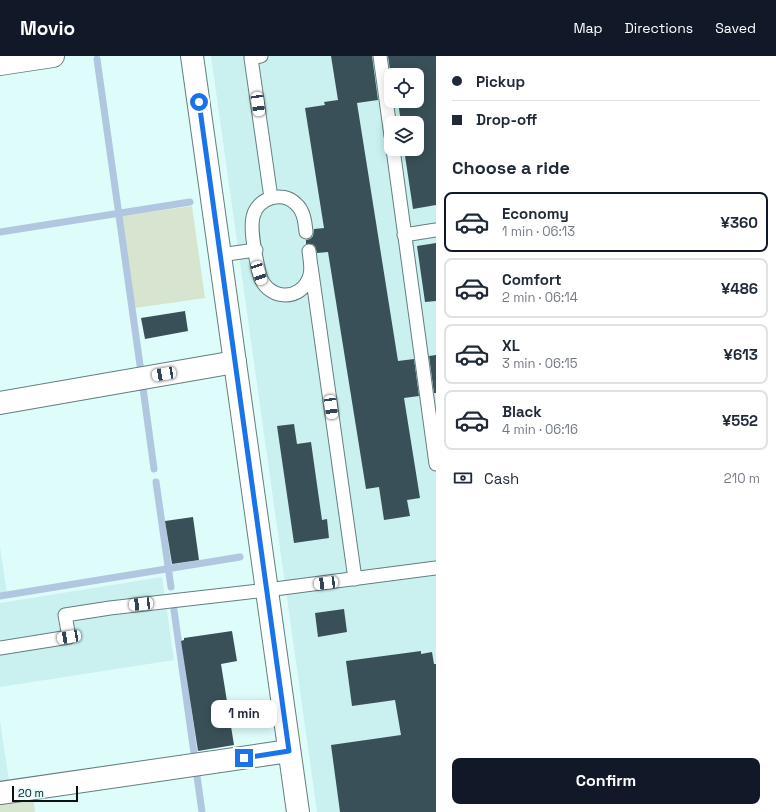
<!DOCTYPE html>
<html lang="en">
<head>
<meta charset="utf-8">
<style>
	:root { --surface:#fff; --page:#f2f2f3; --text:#1f2937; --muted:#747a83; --line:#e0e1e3; --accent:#111827 }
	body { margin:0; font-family:"Space Grotesk",sans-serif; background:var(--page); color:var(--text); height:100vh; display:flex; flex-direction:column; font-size:15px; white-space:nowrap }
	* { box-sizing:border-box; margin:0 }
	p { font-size:13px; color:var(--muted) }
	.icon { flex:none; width:22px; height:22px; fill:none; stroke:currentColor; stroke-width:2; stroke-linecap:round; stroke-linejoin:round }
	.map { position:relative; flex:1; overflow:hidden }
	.drawer { display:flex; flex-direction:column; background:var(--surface); width:340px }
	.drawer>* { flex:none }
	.guide { display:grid; align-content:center; height:88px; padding:0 16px; background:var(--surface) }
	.fabs { position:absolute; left:384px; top:12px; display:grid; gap:8px }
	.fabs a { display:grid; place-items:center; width:40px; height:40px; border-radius:8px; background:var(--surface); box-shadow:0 2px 10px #0003; font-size:20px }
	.scale { position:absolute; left:12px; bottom:10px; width:66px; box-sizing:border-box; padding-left:4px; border:2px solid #091313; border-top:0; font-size:11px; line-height:14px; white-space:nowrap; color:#091313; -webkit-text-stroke:3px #defcfa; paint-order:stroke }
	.end { position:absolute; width:18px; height:18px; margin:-9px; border:5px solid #1a73e8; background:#fff; box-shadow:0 0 0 2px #fff }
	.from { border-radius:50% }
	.bubble { position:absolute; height:28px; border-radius:8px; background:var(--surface); box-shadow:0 2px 10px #0003; font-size:13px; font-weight:800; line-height:28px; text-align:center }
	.car { position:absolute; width:12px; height:24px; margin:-12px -6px; border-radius:5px; box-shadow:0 0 3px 1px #0007; background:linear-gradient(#fff 24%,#345 0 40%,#fff 0 76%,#345 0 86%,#fff 0) }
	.guide b { display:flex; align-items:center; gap:14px; height:38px; font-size:15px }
	.guide b+b { border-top:1px solid var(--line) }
	.guide i { width:10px; height:10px; background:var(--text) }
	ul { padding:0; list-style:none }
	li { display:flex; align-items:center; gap:12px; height:60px; margin:0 8px 6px; padding:0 8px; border:2px solid var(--line); border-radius:8px }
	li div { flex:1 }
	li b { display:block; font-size:15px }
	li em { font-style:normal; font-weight:800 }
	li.on { border-color:var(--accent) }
	li>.icon { width:36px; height:36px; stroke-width:1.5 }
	h2 { padding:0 16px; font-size:18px; line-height:48px }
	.pay { display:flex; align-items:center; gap:10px; height:44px; padding:0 16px; font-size:15px }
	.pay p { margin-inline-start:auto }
	.action { display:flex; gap:8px; margin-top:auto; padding:8px 16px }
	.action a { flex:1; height:46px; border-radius:8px; background:var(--accent); color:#fff; font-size:16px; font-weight:800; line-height:46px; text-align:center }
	header { display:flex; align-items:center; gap:24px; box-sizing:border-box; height:56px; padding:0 20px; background:var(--accent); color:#fff }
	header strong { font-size:19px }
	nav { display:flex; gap:22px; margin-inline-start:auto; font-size:14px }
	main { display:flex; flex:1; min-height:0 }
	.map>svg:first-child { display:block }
	.built { fill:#caf1f0; fill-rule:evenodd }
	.green { fill:#d7e5d0 }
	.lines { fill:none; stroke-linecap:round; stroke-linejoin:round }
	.stream { stroke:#b1c6df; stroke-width:7 }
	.building { fill:#3a5058 }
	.lane-casing { stroke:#637e7d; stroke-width:15 }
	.street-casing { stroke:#637e7d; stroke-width:24 }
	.secondary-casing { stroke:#637e7d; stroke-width:24 }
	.lane { stroke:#fff; stroke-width:13 }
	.street { stroke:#fff; stroke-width:22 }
	.secondary { stroke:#fff; stroke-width:22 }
	.route { stroke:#1a73e8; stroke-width:5 }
</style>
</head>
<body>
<header>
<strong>Movio</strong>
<nav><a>Map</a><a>Directions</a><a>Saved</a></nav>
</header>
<main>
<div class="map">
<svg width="436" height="756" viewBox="0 0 436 756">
	<rect width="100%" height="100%" fill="#defcfa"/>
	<path class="built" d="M 211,0 L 436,0 L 436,756 L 317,756 ZM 391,19 L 417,19 L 417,45 L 391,45 ZM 391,67 L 417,67 L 417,93 L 391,93 Z
		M 0,491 L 7,537 L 0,538 Z
		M 162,521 L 174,604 L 0,631 L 0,547 Z
		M 0,665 L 9,725 L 0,726 Z"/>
	<path class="green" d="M 192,150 L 205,242 L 135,252 L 122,160 Z
		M 33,740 L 35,756 L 0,756 L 0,745 Z"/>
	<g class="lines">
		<path class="stream" d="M 97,3 L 140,309
			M 0,176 L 190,146
			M 143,332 L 154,413
			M 156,426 L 171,531
			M 0,540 L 240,501
			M 174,554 L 194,697
			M 197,720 L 202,756"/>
	</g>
	<path class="building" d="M 331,0 L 372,0 L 378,44 L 357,47 L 398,305 L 414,303 L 419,340 L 404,342 L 420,442 L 407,444 L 410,460 L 384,464 L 379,431 L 366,433 L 328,196 L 317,197 L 315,190 L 312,188 L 306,188 L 306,184 L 310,183 L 313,180 L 314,173 L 324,172 L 305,52 L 325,49 L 324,46 L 338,44 Z
		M 388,0 L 436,0 L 436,149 L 413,153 L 404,93 L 417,93 L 417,67 L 401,67 L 398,45 L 417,45 L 417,19 L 391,19 L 391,21 Z
		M 436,187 L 436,245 L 425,246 L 417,190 Z
		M 185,255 L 188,275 L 145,283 L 141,262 Z
		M 436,299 L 436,337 L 434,337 L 429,300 Z
		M 294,368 L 297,388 L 311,386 L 322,464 L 327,463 L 329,482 L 294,487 L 277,370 Z
		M 193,461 L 199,504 L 172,508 L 165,465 Z
		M 344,553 L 347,576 L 318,581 L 315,557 Z
		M 232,575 L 237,605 L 221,608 L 234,689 L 198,695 L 181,585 L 184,584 L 184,582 Z
		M 421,595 L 421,598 L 432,596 L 434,608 L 436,608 L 436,756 L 340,756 L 331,689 L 401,679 L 395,644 L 352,650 L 346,605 Z"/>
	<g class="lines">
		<defs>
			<path id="lane" d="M 261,0 L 251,2 L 271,142
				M 380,0 L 391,80
				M 393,93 L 436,408
				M 306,176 C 305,166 304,155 296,148 C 282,134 257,142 253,161 C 250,173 256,203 259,216 C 264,244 302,248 310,219 C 312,212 310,203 309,195
				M 404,179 L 436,174
				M 220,199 L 256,194
				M 311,210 L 355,523
				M 0,592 L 69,581 L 65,559 L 110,552 L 267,534 L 436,512"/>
			<path id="street" d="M 0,8 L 53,0
				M 0,347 L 235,306
				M 0,737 L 289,695"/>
			<path id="secondary" d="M 192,0 L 298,756"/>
		</defs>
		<use href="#lane" class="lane-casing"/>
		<use href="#street" class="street-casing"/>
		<use href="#secondary" class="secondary-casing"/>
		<use href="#lane" class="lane"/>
		<use href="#street" class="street"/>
		<use href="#secondary" class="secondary"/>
	</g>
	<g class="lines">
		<path class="route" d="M 199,46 L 289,695 L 244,702"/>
	</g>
</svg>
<div class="fabs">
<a><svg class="icon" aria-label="locate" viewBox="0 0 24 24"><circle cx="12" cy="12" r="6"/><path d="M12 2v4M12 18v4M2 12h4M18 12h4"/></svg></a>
<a><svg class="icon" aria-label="layers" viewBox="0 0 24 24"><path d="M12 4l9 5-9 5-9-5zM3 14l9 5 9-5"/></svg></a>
</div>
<div class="scale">20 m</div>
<i class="end from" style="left:199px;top:46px"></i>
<i class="end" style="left:244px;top:702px"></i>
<div class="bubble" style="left:211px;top:644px;width:66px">1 min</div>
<i class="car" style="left:258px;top:48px;rotate:172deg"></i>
<i class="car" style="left:259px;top:217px;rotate:162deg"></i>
<i class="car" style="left:164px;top:318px;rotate:260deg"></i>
<i class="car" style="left:331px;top:351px;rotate:172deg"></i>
<i class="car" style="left:326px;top:527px;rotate:263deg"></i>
<i class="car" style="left:141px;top:548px;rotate:264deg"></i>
<i class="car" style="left:69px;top:581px;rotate:261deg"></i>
</div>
<section class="drawer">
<div class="guide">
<b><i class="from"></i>Pickup</b>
<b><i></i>Drop-off</b>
</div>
<h2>Choose a ride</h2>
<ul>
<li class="on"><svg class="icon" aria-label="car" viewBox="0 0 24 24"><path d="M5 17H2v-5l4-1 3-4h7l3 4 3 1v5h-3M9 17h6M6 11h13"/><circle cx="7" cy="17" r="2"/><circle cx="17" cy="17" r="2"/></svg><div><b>Economy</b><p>1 min · 06:13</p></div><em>¥360</em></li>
<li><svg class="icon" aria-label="car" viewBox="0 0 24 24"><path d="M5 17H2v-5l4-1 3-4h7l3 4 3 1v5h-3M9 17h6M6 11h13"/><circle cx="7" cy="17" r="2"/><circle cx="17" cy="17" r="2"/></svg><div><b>Comfort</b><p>2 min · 06:14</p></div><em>¥486</em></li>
<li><svg class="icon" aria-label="car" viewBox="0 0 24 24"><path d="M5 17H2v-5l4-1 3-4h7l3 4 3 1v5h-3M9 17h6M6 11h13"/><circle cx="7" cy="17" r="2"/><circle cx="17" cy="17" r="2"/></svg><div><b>XL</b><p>3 min · 06:15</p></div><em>¥613</em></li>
<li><svg class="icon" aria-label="car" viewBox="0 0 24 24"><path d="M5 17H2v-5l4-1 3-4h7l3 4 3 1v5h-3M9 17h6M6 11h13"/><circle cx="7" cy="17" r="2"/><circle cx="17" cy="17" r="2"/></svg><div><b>Black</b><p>4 min · 06:16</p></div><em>¥552</em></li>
</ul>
<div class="pay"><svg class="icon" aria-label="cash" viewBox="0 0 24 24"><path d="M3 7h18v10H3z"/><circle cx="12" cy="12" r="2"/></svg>Cash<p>210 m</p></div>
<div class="action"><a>Confirm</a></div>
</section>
</main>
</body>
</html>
